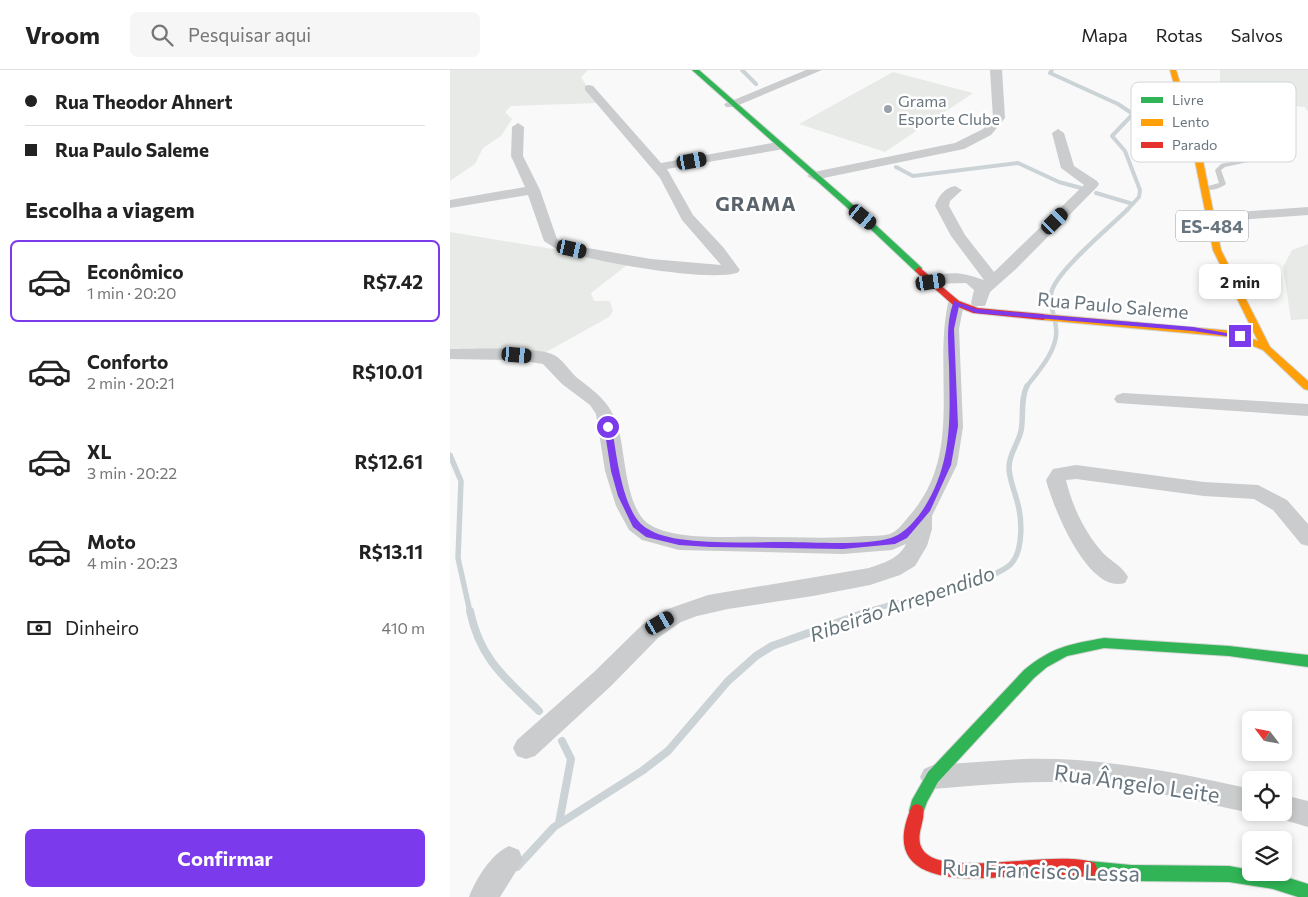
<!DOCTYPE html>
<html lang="pt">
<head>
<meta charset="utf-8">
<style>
	:root { --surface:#fff; --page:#f6f6f6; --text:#222; --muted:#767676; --line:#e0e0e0; --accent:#7c3aed }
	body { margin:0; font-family:Commissioner,sans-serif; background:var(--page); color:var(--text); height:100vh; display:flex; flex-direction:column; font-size:19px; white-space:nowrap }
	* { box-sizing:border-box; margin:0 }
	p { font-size:16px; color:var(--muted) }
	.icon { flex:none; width:28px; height:28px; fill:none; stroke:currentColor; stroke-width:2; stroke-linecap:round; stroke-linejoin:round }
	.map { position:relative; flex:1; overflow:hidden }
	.side { display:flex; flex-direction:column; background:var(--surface); width:450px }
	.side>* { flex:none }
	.top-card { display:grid; align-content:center; height:110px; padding:0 25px; background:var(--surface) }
	.needle { width:32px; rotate:302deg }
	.buttons { position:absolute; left:792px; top:641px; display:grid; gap:10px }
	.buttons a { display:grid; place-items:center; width:50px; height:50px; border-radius:8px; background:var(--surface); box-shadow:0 2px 8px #0003; font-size:25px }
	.end { position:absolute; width:22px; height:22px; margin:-11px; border:6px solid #7c3aed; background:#fff; box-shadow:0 0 0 2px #fff }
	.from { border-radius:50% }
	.bubble { position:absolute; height:35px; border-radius:8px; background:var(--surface); box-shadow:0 2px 8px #0003; font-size:16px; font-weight:700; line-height:35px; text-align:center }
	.car { position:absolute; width:15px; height:30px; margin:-15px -8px; border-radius:6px; box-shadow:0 0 4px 1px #0007; background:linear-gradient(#222 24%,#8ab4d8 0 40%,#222 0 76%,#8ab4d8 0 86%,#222 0) }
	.top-card b { display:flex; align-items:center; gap:18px; height:48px; font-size:19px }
	.top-card b+b { border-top:1px solid var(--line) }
	.top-card i { width:12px; height:12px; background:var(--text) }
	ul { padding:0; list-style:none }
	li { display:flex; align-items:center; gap:15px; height:82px; margin:0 10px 8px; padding:0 15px; border:2px solid transparent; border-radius:8px }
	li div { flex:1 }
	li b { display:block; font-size:19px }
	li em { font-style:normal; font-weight:700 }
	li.selected { border-color:var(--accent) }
	li>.icon { width:45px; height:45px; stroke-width:1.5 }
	h2 { padding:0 25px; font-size:22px; line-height:60px }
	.pay { display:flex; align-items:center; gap:12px; height:55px; padding:0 25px; font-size:19px }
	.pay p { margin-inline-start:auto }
	.button { display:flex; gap:10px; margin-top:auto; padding:10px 25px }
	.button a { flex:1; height:58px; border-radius:8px; background:var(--accent); color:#fff; font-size:20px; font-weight:700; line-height:58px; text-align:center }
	header { display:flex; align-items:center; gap:30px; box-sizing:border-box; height:70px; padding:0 25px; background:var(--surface); border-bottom:1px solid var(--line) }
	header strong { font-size:24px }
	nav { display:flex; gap:28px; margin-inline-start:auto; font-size:18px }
	.search { width:350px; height:45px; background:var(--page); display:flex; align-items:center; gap:12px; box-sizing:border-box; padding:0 18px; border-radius:8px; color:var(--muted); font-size:19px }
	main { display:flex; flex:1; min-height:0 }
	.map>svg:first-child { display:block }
	.green { fill:#e8eae7 }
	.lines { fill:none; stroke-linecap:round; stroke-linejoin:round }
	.stream-far3 { stroke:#ccd3d6; stroke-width:4 }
	.stream-far2 { stroke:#ccd3d6; stroke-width:4.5 }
	.stream-far1 { stroke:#ccd3d6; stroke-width:5.5 }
	.stream { stroke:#ccd3d6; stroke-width:8 }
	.fast-casing { stroke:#d5d6d6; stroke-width:2 }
	.slow-casing { stroke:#d5d6d6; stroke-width:2 }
	.jam-casing { stroke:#d5d6d6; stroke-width:2 }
	.lane { fill:#cacccd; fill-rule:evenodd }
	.street { fill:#cacccd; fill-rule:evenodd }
	.fast { fill:#30b455; fill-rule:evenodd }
	.slow { fill:#ff9f0a; fill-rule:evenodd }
	.jam { fill:#e5322d; fill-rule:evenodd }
	.route { fill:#7c3aed }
	.poi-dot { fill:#9ba3aa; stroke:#fff; stroke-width:2 }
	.labels { text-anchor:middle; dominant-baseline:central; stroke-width:5; stroke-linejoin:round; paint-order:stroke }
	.far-poi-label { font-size:16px; fill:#68757f; stroke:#fff; text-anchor:start }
	.shield { fill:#fff; stroke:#959ea5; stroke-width:1 }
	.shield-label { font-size:18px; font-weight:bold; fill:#68757f }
	.street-label { font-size:19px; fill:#68757f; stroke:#fff }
	.far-district-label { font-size:20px; font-weight:bold; letter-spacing:1px; fill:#5a636b; stroke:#fff }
	.water-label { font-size:20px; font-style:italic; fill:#637378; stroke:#fff }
	.near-street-label { font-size:22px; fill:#68757f; stroke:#fff }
	.key { fill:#fff; stroke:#d2d6d9; stroke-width:1 }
	.key-label { font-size:14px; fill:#68757f }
</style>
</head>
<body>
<header>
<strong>Vroom</strong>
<div class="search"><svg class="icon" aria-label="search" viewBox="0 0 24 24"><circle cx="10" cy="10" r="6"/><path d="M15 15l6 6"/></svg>Pesquisar aqui</div>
<nav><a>Mapa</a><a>Rotas</a><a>Salvos</a></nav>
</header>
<main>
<section class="side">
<div class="top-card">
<b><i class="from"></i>Rua Theodor Ahnert</b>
<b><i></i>Rua Paulo Saleme</b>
</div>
<h2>Escolha a viagem</h2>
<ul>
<li class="selected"><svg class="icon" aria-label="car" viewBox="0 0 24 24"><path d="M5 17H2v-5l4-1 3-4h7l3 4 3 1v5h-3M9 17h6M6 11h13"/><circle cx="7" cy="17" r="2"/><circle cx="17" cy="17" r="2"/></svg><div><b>Econômico</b><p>1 min · 20:20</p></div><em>R$7.42</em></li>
<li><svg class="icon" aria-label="car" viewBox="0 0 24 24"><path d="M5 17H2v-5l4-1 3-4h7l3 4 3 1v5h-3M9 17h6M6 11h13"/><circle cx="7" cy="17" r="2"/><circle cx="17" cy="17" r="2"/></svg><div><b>Conforto</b><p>2 min · 20:21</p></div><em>R$10.01</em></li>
<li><svg class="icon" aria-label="car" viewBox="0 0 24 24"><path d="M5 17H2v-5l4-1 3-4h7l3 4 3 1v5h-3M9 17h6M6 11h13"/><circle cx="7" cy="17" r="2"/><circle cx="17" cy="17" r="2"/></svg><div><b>XL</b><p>3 min · 20:22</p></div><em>R$12.61</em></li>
<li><svg class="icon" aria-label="car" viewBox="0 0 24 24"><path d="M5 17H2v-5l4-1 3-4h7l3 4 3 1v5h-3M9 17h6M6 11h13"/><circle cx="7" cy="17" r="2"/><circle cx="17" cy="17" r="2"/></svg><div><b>Moto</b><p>4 min · 20:23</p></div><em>R$13.11</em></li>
</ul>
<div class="pay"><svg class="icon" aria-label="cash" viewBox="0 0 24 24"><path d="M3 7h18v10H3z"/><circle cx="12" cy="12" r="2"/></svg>Dinheiro<p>410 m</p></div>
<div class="button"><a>Confirmar</a></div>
</section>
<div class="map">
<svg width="858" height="827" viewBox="0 0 858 827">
	<rect width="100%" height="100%" fill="#f9f9f9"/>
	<path class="green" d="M 0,0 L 138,0 L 131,7 L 147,33 L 61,36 L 55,42 L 62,49 L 51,66 L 33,78 L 25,94 L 0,111 Z
		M 770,0 L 858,0 L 858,42 L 855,37 L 770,30 Z
		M 443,2 L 523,23 L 435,82 L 349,54 Z
		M 0,162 L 181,192 L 141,223 L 144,231 L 160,231 L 163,241 L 159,247 L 98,281 L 89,285 L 0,283 Z
		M 858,174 L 858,249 L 841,250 L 833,197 L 842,180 Z"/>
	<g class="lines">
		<path class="stream-far3" d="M 292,0 L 306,14
			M 602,0 L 600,3 L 668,34 L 683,44 L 662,66 L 675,81 L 690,120 L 689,127 L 677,140
			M 446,97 L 463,106 L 568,93 L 609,112 L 631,118
			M 646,123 L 683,134"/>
		<path class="stream-far2" d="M 576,317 C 588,302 609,279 606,258 C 605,246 598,232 602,220 C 610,198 660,157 678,139"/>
		<path class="stream-far1" d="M 0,385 L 11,411 L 8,488 L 20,542
			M 416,542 C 455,528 502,525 538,507 C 545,504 556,499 561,494 C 574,480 572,447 567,431 C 564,419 559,409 559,397 C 559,384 568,374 571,361 C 574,347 570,329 577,316"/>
		<path class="stream" d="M 20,541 C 30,589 55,608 89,641
			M 109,753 L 121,689 L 112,671
			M 67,797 L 104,757 L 192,701 L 218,681 L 278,611 L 306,586 L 322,576 L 420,541"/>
		<defs>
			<path id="fast" d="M 242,0 L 249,0 L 417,147 L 472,198 L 472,202 L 466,202 L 411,150 Z
				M 654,568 L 779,576 L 858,585 L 858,597 L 779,586 L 654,578 L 617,586 L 597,597 L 584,608 L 488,712 L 477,732 L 472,746 L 467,748 L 462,746 L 459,741 L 462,730 L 478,702 L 574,600 C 602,577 620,574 654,568 Z
				M 639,791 L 681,795 L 779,796 L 801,800 L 801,802 L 823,803 L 858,814 L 858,827 L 848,827 L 823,819 L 779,812 L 681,811 L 639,807 L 633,805 L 631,799 L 633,793 Z"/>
			<path id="slow" d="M 720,0 L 726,0 L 751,81 L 771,180 L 820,277 L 858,311 L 858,320 L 854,319 L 813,280 L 781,267 L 593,250 L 588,247 L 593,244 L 783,261 L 808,271 L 763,180 L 743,81 Z"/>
			<path id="jam" d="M 469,197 L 509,231 L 528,238 L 593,244 L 598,247 L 593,250 L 523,243 L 503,235 L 466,202 L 465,200 Z
				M 467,734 L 472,736 C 478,749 463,766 473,780 C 493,810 607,778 645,793 L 647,799 L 645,805 C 634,809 606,803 591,804 C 542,808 421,827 462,736 Z"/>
		</defs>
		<use href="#fast" class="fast-casing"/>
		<use href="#slow" class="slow-casing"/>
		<use href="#jam" class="jam-casing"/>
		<path class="lane" d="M 805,87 L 807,88 L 807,90 L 775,97 L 771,100 L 776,114 C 770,119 758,122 751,118 L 769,113 L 765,100 L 771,94 Z"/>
		<path class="street" d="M 356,0 L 372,0 L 284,37 L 276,37 L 274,34 Z
			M 540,0 L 552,0 L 555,48 L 541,65 L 514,79 L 364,110 L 357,106 L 364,102 L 505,73 L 533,59 L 543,48 Z
			M 139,15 L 143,16 L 211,93 L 328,72 L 333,73 L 334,76 L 333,79 L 328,80 L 217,99 L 243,145 L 273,177 L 290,200 L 287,203 C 253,212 143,191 108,180 L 94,171 L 78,125 L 0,138 L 0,130 L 75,117 L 61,86 L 62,57 L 68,53 L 74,57 L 73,86 L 90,120 L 107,169 L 126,176 L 201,189 L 271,195 L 232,150 L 210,108 L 135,20 L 135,16 Z
			M 608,59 L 614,63 L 624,96 L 647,111 L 649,114 L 647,117 L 566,199 L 540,222 L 535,236 L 523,236 L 521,233 L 524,220 L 516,213 L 475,214 L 473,211 L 475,208 C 503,201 510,202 534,210 L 501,166 L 485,136 C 488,126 495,118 505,116 L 512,120 L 500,131 L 499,136 L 515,165 L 544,202 L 634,115 L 611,98 L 602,63 Z
			M 858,137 L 858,145 L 760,152 L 753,148 L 760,144 Z
			M 506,228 L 514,233 L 509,259 L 513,357 L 507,395 L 482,446 L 482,459 L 477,476 L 465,496 L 450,505 L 420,515 L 363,526 L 278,539 L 247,546 L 231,552 L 208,568 L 161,616 L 85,686 L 76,689 L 67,686 L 63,678 L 67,670 L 144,602 L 192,555 L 215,540 L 258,525 L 419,498 C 433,493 449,489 456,474 L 442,480 L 393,484 L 229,480 L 192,470 L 179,460 L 166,436 L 155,401 L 146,344 L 140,335 L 112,314 L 93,294 L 67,290 L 0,289 L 0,279 C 23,279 86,276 104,285 C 115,291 120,303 130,310 C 155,329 165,339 171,370 C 175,393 178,433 194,450 C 215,472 282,466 311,467 C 346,467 381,469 416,466 C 423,466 432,466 440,464 C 448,461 454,452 460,445 C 514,383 483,305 498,233 Z
			M 673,323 L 858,334 L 858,346 L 667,333 L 664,329 L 667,325 Z
			M 626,395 L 754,412 L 808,415 L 837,430 L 858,454 L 858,476 L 851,474 L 823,440 L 804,429 L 754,426 L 626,409 L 616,410 C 622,436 635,463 653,483 C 661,491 673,497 678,507 L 675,513 C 638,525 603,437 596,410 L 603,399 Z
			M 573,689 C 651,687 725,702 801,719 L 801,742 L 804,742 L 801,743 C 744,731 687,716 628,713 C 580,710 531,715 483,719 L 474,715 L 470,707 L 474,699 L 483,695 Z
			M 834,725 L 858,731 L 858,757 L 824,747 L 823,742 L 834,742 Z
			M 59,776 L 69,780 L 73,790 L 50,827 L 19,827 C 26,809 41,784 59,776 Z"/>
		<use href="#fast" class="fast"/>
		<use href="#slow" class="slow"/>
		<use href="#jam" class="jam"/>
	</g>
	<path class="route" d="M 504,231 L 527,239 L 743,257 L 793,266 L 790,268 L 743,261 L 526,243 L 509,236 L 504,259 L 508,356 L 501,395 L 480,441 L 457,468 L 445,474 L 393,479 L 260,477 L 229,475 L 196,467 L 183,457 L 168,426 L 161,401 L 154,357 L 158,355 L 162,357 C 166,383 172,435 191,454 C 201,463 216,467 229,469 C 264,474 300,472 335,472 C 364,472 415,476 441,468 C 454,464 467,449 474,438 C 503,392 500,346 499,295 C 498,273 496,251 504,231 Z"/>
	<circle class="poi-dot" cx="438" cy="39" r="5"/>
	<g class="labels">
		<g class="far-poi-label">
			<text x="448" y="30">Grama<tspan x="448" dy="18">Esporte Clube</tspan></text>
		</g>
		<rect class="shield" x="726" y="140.5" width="72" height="31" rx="4"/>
		<g class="shield-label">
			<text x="762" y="156">ES-484</text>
		</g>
		<g class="street-label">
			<text transform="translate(663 235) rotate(5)">Rua Paulo Saleme</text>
		</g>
		<g class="far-district-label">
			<text x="306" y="133">GRAMA</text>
		</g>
		<g class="water-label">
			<text transform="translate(452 533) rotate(-19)">Ribeirão Arrependido</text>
		</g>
		<g class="near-street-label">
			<text transform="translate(687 713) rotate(8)">Rua Ângelo Leite</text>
			<text transform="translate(591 800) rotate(2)">Rua Francisco Lessa</text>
		</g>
	</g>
	<rect x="681" y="12" width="165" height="80" rx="8" class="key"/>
	<rect x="691" y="27" width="22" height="6" fill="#30b455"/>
	<rect x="691" y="49" width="22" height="7" fill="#ff9f0a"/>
	<rect x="691" y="72" width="22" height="6" fill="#e5322d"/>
	<g class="key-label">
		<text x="722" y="35">Livre</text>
		<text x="722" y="57">Lento</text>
		<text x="722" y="80">Parado</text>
	</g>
</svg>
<div class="buttons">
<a><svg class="needle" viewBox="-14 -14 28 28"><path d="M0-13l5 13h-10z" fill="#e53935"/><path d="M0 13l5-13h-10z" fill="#767676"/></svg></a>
<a><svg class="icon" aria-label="locate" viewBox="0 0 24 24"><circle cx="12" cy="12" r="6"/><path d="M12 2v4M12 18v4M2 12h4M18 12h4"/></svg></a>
<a><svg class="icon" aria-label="layers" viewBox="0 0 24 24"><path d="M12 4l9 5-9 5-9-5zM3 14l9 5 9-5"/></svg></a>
</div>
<i class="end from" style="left:158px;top:357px"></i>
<i class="end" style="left:790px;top:266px"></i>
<div class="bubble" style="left:749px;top:194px;width:82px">2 min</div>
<i class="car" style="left:242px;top:91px;rotate:80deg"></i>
<i class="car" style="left:413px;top:147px;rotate:129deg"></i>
<i class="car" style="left:605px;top:151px;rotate:45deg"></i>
<i class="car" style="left:122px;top:179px;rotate:103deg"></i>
<i class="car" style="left:481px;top:212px;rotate:81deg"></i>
<i class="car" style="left:67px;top:285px;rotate:95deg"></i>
<i class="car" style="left:210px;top:553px;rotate:60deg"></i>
</div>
</main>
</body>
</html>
